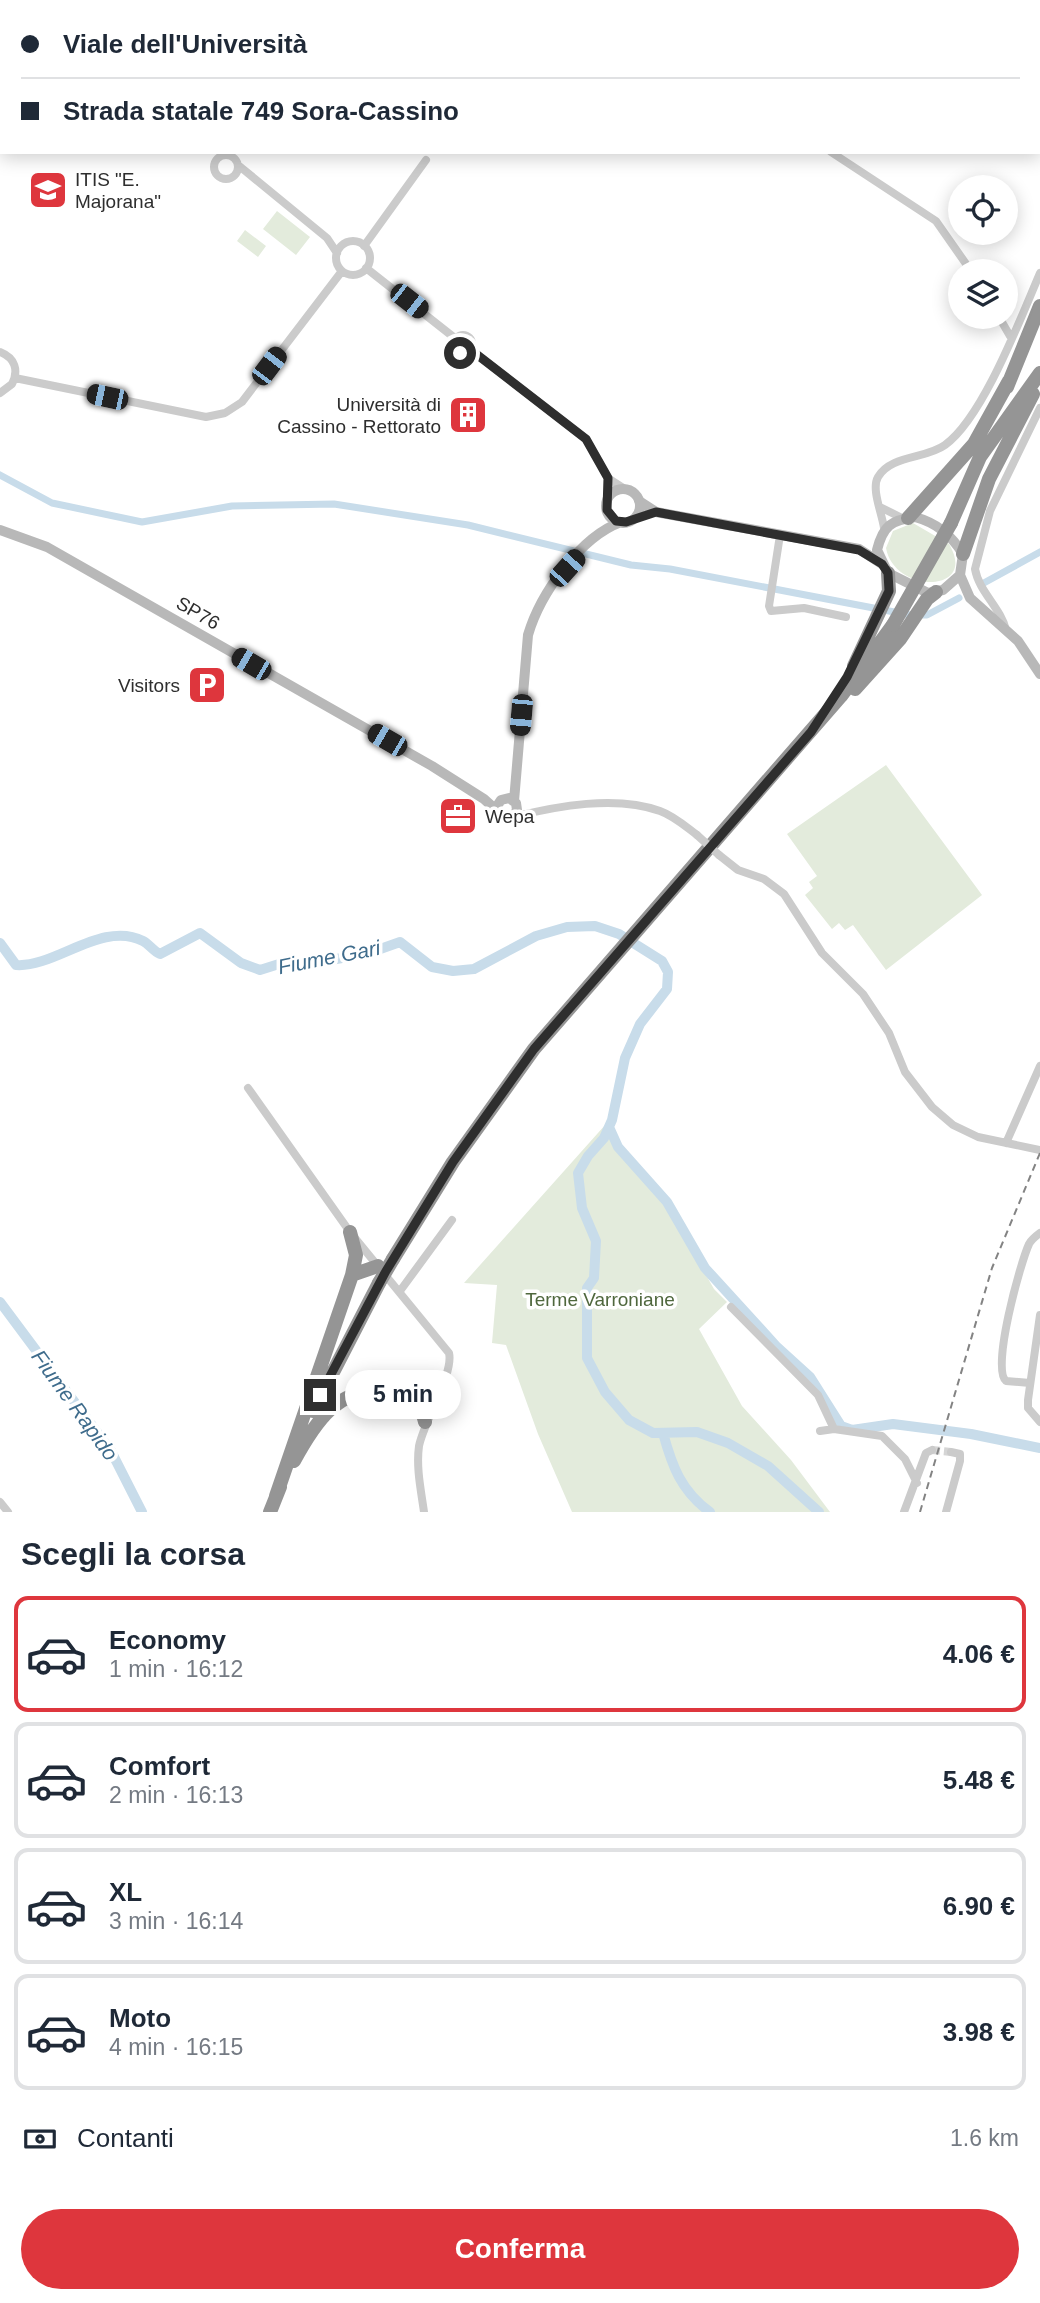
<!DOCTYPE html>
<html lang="it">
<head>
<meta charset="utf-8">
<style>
	:root { --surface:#fff; --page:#f2f2f3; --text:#1f2937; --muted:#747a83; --line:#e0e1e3; --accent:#de363d }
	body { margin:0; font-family:Arial,sans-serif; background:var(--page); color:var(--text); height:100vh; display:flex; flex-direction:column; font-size:26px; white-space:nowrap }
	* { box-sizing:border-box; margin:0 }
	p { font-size:23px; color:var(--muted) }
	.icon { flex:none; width:38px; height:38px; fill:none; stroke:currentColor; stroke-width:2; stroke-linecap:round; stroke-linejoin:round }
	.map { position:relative; height:1512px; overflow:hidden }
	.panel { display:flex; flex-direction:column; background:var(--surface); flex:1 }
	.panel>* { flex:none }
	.hud { position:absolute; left:0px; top:0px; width:1041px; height:154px; box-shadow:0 4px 18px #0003; display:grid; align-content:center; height:154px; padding:0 21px; background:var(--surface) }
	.controls { position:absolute; left:948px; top:175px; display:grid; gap:14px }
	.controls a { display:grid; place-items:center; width:70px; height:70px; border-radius:50%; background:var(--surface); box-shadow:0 4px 18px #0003; font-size:35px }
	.end { position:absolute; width:32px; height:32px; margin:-16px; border:9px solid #2e2e2e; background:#fff; box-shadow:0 0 0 4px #fff }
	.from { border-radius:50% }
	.bubble { position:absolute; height:49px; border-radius:24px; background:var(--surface); box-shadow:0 4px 18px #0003; font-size:23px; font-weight:700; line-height:49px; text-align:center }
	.car { position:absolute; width:21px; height:42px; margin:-21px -10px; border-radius:9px; box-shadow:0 0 5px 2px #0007; background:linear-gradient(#222 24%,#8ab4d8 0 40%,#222 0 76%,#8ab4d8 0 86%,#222 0) }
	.hud b { display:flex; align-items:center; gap:24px; height:66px; font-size:26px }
	.hud b+b { border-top:2px solid var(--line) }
	.hud i { width:18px; height:18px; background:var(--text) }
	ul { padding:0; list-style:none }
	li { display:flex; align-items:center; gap:21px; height:116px; margin:0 14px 10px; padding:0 7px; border:4px solid var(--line); border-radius:14px }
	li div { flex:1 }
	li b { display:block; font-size:26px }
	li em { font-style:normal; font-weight:700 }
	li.current { border-color:var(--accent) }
	li>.icon { width:63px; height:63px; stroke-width:1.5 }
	h2 { padding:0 21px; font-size:32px; line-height:84px }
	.pay { display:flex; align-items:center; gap:18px; height:77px; padding:0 21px; font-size:26px }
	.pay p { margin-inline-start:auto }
	.button { display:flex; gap:14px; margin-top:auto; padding:14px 21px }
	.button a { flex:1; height:80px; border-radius:42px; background:var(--accent); color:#fff; font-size:28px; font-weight:700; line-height:80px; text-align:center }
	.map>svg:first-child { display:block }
	.green { fill:#e3ebdc }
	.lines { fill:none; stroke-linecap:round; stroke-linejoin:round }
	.canal { stroke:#c8dcea; stroke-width:7 }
	.river { stroke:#c8dcea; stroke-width:10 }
	.street-tunnel { stroke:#d5d5d5; stroke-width:8; stroke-dasharray:8 4; stroke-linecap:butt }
	.street { stroke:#cbcbcb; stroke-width:8 }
	.secondary { stroke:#b8b8b8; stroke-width:10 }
	.highway { stroke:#959595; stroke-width:14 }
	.rail { stroke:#838383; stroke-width:2; stroke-dasharray:7 5; stroke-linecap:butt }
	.street-bridge { stroke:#cbcbcb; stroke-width:8 }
	.highway-bridge { stroke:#959595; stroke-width:14 }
	.route { stroke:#2e2e2e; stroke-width:9 }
	.labels { text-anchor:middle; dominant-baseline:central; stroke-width:7; stroke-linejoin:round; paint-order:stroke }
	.poi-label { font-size:19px; fill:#2e2e2e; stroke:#fff; text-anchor:start }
	.street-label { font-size:19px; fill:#2e2e2e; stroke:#fff }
	.park-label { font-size:19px; fill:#4f673d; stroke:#fff }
	.water-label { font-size:21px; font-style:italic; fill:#3f6c8c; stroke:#fff }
</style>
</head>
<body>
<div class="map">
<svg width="1040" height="1512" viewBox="0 0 1040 1512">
	<rect width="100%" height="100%" fill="#fff"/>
	<path class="green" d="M 277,211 L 310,237 L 296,255 L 263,229 Z
		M 245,230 L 266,246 L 258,257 L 237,241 Z
		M 913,523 L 949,544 C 979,594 894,594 886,548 L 893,531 Z
		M 886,765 L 982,895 L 886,970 L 853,925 L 845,930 L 839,923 L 832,929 L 805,895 L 813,888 L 809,882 L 817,876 L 787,834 Z
		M 606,1124 L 629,1165 L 665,1204 L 714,1289 L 727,1302 L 699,1329 L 742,1406 L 791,1460 L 830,1512 L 572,1512 L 538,1434 L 506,1345 L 492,1343 L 497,1285 L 464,1283 Z"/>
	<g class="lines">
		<path class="canal" d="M 0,475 L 52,503 L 142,522 L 232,506 L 334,504 L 468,525 L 631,565 L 670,569 L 910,615 L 927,615 L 959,598
			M 982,584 L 1040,552"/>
		<path class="river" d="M 0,943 L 16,965 C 55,968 102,920 143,941 C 149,944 153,951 160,954 L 200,933 L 241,963 L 260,970 L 279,964 L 331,960 L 369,953 L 400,942 L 432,967 L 453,971 L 474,969 L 536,936 L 567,927 L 595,926 L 619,934 L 662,961 L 668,972 L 667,989 L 640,1024 L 625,1058 L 612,1120 L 604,1138 L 588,1156 L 578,1173 L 582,1208 L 596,1241 L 594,1278 L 587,1288 L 587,1358 L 605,1392 L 629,1420 L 653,1433 L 697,1432 L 728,1443 L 768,1466 L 819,1512
			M 609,1127 L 618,1147 L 667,1202 L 705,1268 L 777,1347 L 810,1377 L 841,1426 L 852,1430 L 893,1424 L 971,1434 L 1040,1448
			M 0,1302 L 111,1451 L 142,1512
			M 663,1433 C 672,1466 681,1491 710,1512"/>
		<path class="street-tunnel" d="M 932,1450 L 951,1452"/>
		<path class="street" d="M 827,2 L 827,0
			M 831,152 L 936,221 L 971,271
			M214 167a12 12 0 1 1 24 0a12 12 0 1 1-24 0Z
			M 238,165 L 327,238 L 337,253
			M336 258a17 17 0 1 1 34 0a17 17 0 1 1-34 0Z
			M 364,246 L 426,160
			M 366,268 L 456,339
			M 999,317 L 1010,336
			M454 344a9 9 0 1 1 18 0a9 9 0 1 1-18 0Z
			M 471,350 L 586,439 L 608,478 L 609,497
			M 0,352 C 15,358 19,370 12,384 L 0,393
			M 15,378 L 206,417 L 225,413 L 242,402 L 342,271
			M 608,478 L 625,489
			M 882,508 L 902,518
			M 884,528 C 882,513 871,489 878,477 C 891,455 926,459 945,445 C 983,418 1021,317 1040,273
			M 780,535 L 769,606 L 771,611 L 804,608 L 846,617
			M 1006,630 C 1001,608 979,592 975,569 L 990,511 L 1040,408
			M 513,817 C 557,806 616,795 660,811 C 674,816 685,826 697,835
			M 719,855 L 738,870 L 764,879 L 784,894 L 822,953 L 863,994 L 889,1033 L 905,1072 L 932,1107 L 953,1125 L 978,1137 L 1040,1150
			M 248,1088 L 350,1232 L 449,1353 C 454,1373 424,1421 419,1446 C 416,1468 421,1490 424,1512
			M 1006,1143 L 1040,1066
			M 400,1291 L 452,1220
			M 731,1307 L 818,1395 L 834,1429
			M 1040,1315 L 1028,1400 L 1028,1408 L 1040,1422
			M 1030,1383 L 1006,1381 C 991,1369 1020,1264 1029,1244 C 1031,1240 1036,1236 1040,1233
			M 820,1431 L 834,1429 L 882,1436 L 905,1459 L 917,1483
			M 0,1502 L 8,1512
			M 904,1512 L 926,1453 L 932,1450
			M 946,1512 L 960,1461 L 960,1454 L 951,1452"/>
		<path class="secondary" d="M606 506a17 17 0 1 1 34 0a17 17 0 1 1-34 0Z
			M 639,501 L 656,512 L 859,549 L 882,564
			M 915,517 C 937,523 951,535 963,554 L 960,575 L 943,590 L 928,593 L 888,573 L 877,550 C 883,526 891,520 915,517 Z
			M 0,530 L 47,547 L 432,766 L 484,799 L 505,818 L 513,817 L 517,810 L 516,803 L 509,798 L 501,800 L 497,806 L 498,814
			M 960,575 L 970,598 L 1018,641 L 1040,674
			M 514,801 L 528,635 C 540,594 580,537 621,522"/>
		<path class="highway" d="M 1007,387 L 1040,306
			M 908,518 L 974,444 L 1009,381
			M 951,523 L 980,457 L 1040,373
			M 963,554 L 989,479 L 1033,394
			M 854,666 L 889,591 L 888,573
			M 855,689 L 900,639 L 927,599 L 936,592
			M 393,1259 L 453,1162 L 534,1049 L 841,696 L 893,625
			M 352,1275 L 378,1266
			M 415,1399 L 421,1407 L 425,1422
			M 313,1411 L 379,1283
			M 294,1461 C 314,1424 339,1384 388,1392 C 410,1395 419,1402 439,1389
			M 276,1496 L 352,1275 L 356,1255 L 350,1232
			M 270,1512 L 280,1487"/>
		<path class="rail" d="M 920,1512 L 992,1268 L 1040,1153"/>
		<path class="street-bridge" d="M 697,835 L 719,855"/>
		<path class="highway-bridge" d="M 893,625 L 951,523
			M 379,1283 L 393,1259"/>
	</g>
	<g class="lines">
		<path class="route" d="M 320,1395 L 386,1271 L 453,1162 L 534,1049 L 811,732 L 847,677 L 889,591 L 888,573 L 882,564 L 859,550 L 656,512 L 626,522 L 616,521 L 607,510 L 608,478 L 586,439 L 471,350 L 460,353"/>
	</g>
	<defs>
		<symbol id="school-square" viewBox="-11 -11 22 22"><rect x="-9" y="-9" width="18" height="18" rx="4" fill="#de363d" stroke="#fff"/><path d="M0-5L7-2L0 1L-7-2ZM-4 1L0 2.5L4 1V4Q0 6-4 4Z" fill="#fff"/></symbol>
		<symbol id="building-square" viewBox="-11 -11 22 22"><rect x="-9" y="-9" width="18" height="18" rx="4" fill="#de363d" stroke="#fff"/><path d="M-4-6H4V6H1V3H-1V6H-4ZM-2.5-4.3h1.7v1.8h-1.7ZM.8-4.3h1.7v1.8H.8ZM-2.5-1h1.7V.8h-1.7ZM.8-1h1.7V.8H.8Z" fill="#fff"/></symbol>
		<symbol id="parking-square" viewBox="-11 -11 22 22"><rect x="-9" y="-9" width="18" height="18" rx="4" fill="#de363d" stroke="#fff"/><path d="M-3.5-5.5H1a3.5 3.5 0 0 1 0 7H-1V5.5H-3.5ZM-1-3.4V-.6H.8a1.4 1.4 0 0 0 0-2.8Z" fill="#fff"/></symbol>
		<symbol id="office-square" viewBox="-11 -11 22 22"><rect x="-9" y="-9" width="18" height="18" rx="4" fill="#de363d" stroke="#fff"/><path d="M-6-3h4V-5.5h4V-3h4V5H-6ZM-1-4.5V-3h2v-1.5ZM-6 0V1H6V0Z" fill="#fff"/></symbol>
	</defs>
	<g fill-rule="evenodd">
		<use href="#school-square" x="26" y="168" width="44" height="44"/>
		<use href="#building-square" x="446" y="393" width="44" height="44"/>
		<use href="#parking-square" x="185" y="663" width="44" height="44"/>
		<use href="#office-square" x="436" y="794" width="44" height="44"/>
	</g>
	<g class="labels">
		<g class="poi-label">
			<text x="75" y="179">ITIS "E.<tspan x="75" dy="22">Majorana"</tspan></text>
			<text x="441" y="404" text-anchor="end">Università di<tspan x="441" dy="22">Cassino - Rettorato</tspan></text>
			<text x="180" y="685" text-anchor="end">Visitors</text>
			<text x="485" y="816">Wepa</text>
		</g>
		<g class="street-label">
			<text transform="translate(198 613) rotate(30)">SP76</text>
		</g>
		<g class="park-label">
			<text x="600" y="1299">Terme Varroniane</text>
		</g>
		<g class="water-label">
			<text transform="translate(329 957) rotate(-11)">Fiume Gari</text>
			<text transform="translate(75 1405) rotate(54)">Fiume Rapido</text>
		</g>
	</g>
</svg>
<div class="controls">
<a><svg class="icon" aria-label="locate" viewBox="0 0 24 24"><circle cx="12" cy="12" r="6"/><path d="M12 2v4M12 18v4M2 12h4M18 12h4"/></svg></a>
<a><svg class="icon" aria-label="layers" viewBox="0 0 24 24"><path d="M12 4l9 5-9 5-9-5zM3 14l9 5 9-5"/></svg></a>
</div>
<i class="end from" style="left:460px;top:353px"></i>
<i class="end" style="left:320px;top:1395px"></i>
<div class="bubble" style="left:345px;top:1370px;width:116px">5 min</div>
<i class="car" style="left:409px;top:301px;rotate:128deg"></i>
<i class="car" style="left:269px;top:366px;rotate:37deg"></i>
<i class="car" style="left:107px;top:397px;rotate:282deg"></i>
<i class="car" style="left:567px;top:568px;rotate:42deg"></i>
<i class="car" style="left:251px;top:664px;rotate:300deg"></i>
<i class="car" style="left:521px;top:715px;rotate:185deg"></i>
<i class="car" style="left:387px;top:740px;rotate:300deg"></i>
<div class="hud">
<b><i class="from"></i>Viale dell'Università</b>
<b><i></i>Strada statale 749 Sora-Cassino</b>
</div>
</div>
<section class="panel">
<h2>Scegli la corsa</h2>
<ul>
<li class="current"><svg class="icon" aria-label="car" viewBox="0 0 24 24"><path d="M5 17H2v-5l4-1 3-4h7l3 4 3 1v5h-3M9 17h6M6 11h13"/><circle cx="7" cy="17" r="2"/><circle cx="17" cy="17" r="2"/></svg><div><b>Economy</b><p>1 min · 16:12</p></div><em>4.06 €</em></li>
<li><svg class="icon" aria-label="car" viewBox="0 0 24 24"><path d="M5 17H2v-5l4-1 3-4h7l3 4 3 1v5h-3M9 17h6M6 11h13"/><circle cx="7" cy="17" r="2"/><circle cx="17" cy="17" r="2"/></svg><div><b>Comfort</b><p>2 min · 16:13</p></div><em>5.48 €</em></li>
<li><svg class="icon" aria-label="car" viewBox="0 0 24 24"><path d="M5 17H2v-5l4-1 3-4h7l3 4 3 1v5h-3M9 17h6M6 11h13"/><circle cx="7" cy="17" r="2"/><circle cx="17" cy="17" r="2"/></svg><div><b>XL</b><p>3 min · 16:14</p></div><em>6.90 €</em></li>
<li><svg class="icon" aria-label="car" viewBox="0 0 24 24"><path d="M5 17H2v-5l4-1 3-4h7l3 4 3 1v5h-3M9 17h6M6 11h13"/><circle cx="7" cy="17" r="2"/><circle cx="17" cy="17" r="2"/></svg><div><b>Moto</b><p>4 min · 16:15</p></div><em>3.98 €</em></li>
</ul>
<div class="pay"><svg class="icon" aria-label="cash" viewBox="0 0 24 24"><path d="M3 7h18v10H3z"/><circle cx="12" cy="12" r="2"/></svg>Contanti<p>1.6 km</p></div>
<div class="button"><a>Conferma</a></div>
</section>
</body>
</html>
